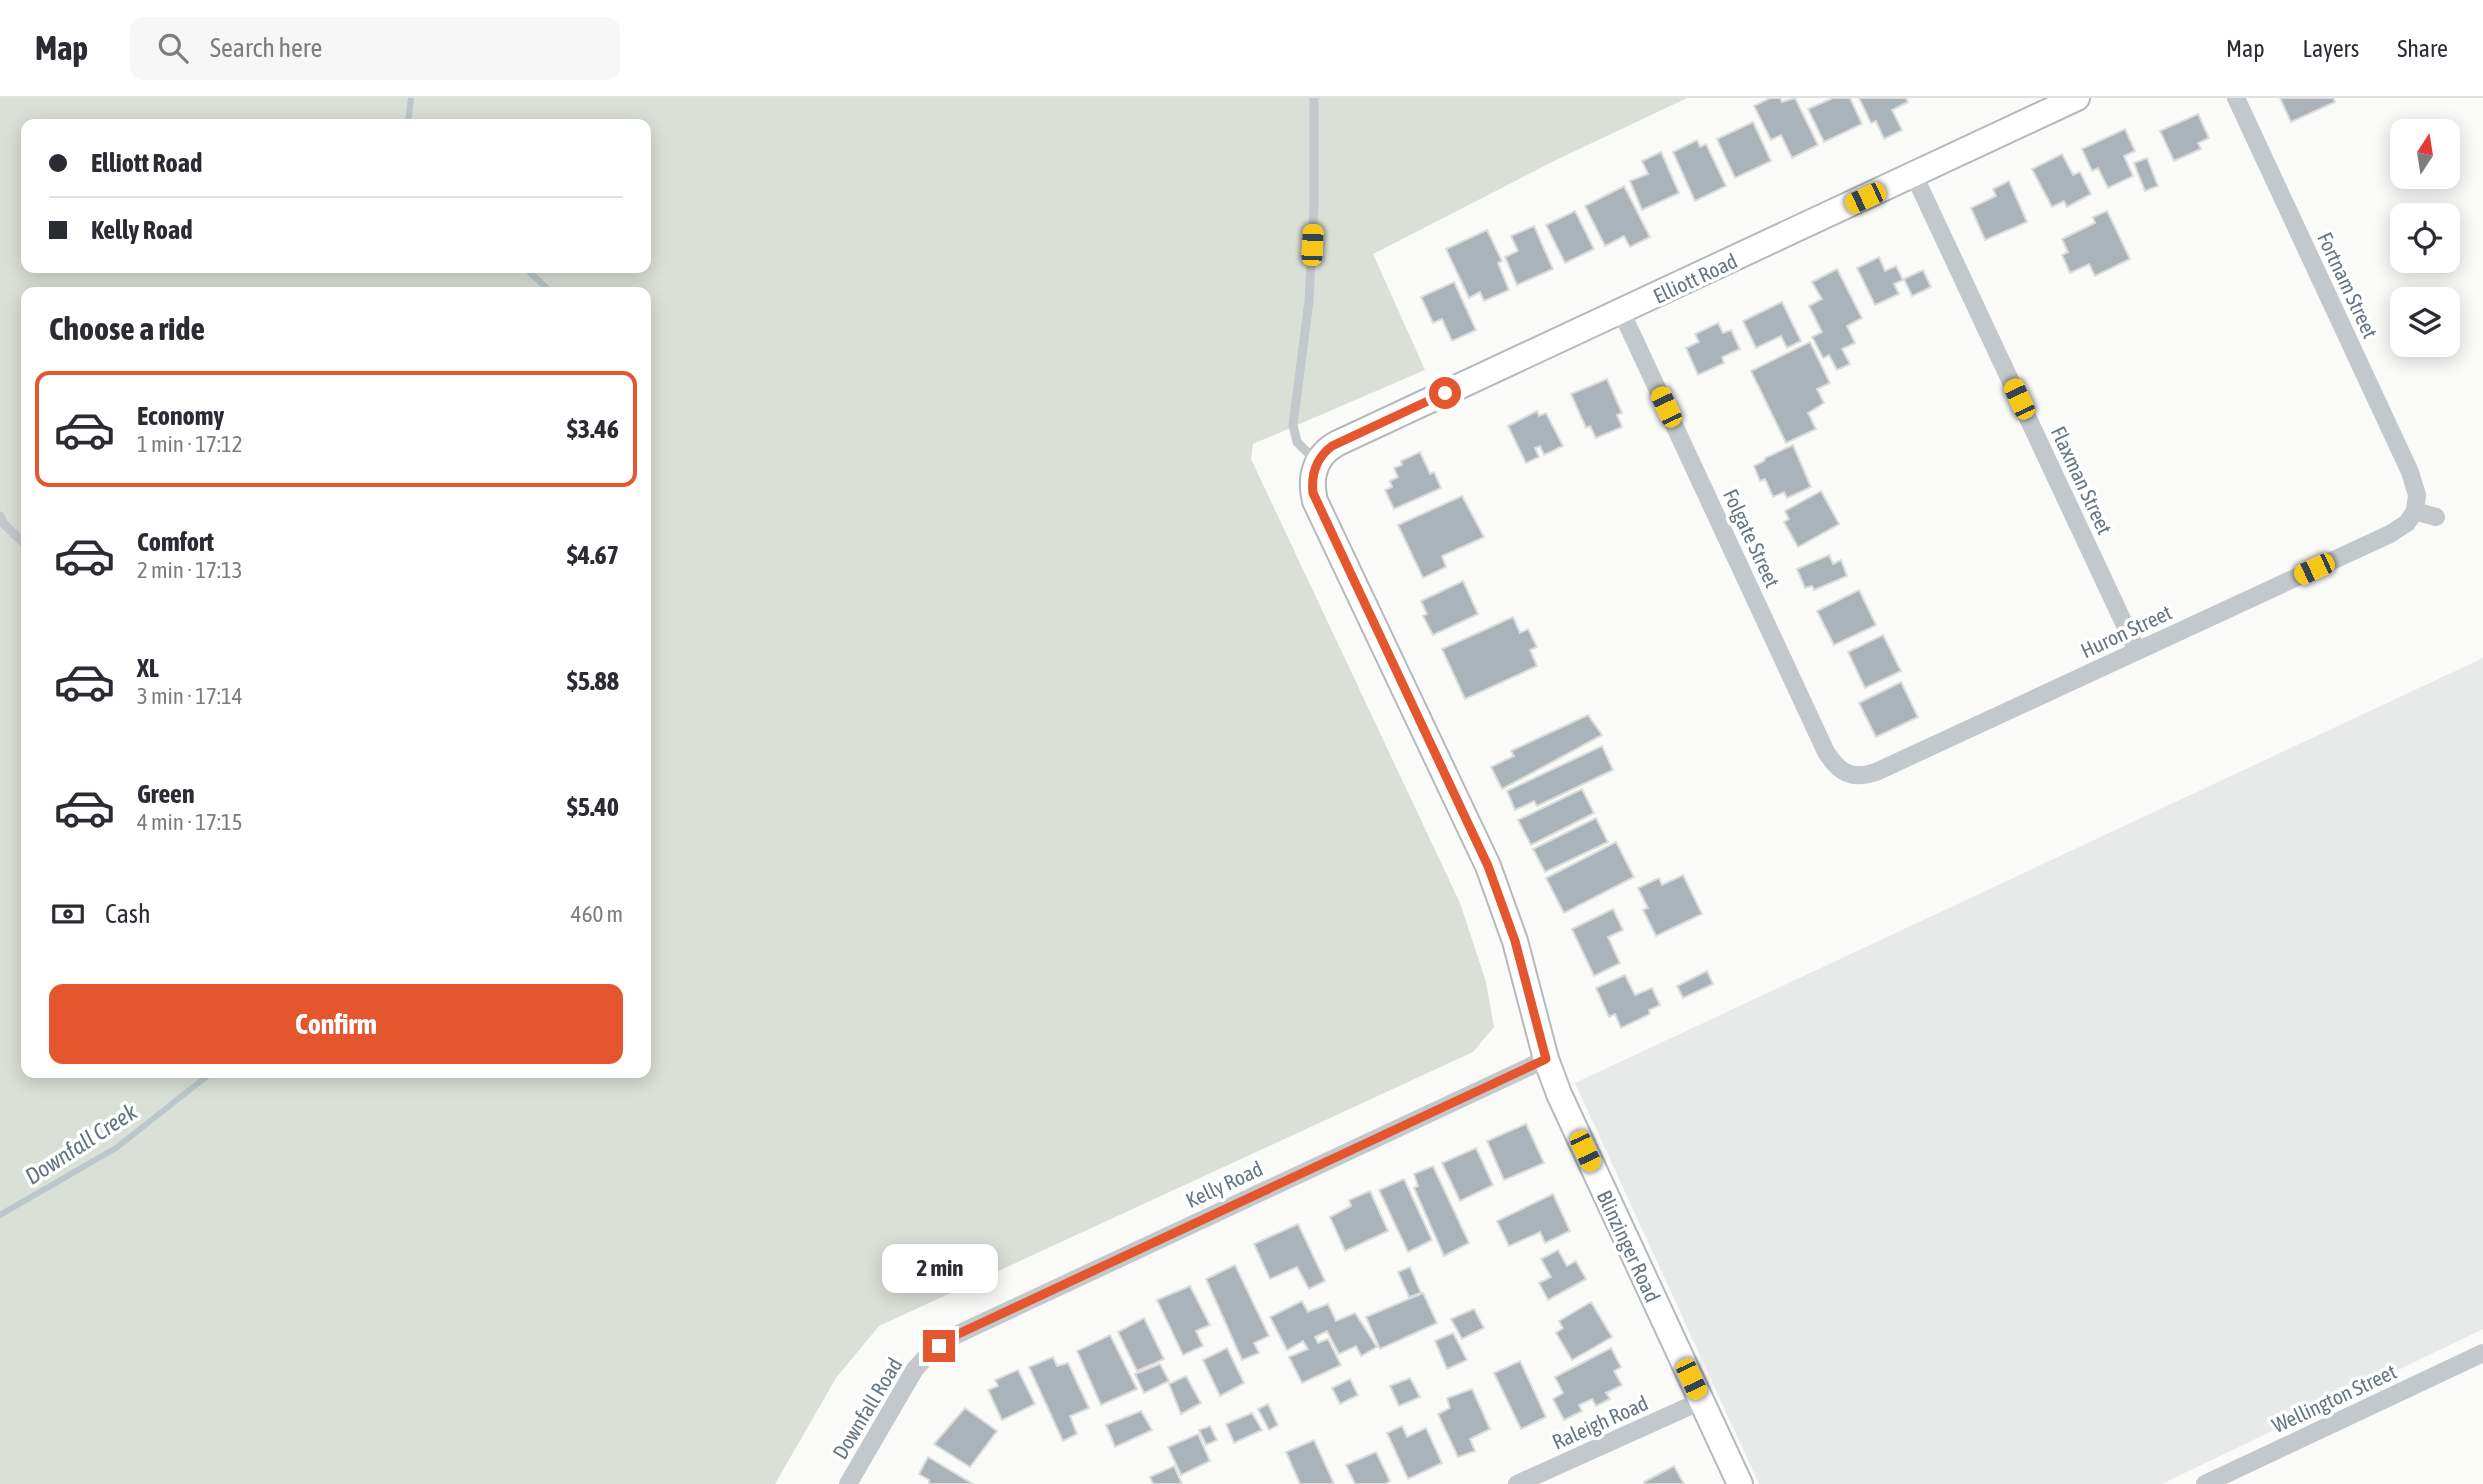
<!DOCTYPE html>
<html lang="en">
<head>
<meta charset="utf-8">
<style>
	:root { --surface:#fff; --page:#f7f7f7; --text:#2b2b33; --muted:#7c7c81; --line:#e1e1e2; --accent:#e4572e }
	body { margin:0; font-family:"Asap Condensed",sans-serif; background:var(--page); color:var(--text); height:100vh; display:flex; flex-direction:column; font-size:26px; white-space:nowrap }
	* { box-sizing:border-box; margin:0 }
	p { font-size:23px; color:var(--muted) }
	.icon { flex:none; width:38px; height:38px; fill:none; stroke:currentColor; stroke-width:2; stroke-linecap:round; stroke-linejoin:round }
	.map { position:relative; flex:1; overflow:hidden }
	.sheet { position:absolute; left:21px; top:189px; width:630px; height:791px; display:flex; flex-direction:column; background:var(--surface); border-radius:14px; box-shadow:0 4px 18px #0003 }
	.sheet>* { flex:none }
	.banner { position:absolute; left:21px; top:21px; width:630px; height:154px; border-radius:14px; box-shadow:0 4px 18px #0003; display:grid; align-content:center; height:154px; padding:0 28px; background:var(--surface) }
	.needle { width:46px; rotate:12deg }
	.controls { position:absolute; left:2390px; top:21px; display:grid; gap:14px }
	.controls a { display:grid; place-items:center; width:70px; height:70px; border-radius:14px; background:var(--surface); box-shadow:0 4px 18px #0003; font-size:35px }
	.end { position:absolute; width:32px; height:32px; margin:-16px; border:9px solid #e4572e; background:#fff; box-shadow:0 0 0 4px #fff }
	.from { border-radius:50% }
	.bubble { position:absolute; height:49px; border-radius:14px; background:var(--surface); box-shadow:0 4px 18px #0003; font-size:23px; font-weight:700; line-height:49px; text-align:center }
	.car { position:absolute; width:21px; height:42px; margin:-21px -10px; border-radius:9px; box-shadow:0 0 5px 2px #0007; background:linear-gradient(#f5c518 24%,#345 0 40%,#f5c518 0 76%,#345 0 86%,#f5c518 0) }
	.banner b { display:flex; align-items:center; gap:24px; height:66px; font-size:26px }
	.banner b+b { border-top:2px solid var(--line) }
	.banner i { width:18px; height:18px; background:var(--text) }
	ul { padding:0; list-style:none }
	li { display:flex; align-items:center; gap:21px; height:116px; margin:0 14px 10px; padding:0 14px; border:4px solid transparent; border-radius:14px }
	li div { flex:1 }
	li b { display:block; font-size:26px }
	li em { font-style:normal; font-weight:700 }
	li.selected { border-color:var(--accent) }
	li>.icon { width:63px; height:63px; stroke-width:1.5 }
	h2 { padding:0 28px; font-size:32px; line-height:84px }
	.pay { display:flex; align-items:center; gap:18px; height:77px; padding:0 28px; font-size:26px }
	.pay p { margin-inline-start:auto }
	.action { display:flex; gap:14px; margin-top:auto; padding:14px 28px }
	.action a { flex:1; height:80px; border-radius:14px; background:var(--accent); color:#fff; font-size:28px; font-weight:700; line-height:80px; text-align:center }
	header { display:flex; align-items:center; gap:42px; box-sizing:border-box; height:98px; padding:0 35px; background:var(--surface); border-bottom:2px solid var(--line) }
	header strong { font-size:33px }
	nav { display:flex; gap:38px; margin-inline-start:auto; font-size:24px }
	.search { width:490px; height:63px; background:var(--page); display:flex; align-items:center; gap:18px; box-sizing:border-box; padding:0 24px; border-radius:14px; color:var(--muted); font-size:26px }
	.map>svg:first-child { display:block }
	.built { fill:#e8e9e9 }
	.green { fill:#dadfd7; fill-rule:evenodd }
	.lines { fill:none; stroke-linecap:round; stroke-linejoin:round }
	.stream { stroke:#bbc7cb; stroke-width:6 }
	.building { fill:#aab3b9; stroke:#dcdcda; stroke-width:2 }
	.secondary-casing { stroke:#b3babf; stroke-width:28 }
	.lane { stroke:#c3c8cc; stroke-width:9 }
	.street { stroke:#c3c8cc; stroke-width:18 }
	.secondary { stroke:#fff; stroke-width:24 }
	.route { stroke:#e4572e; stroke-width:9 }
	.labels { text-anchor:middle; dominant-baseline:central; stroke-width:7; stroke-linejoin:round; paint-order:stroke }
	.street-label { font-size:21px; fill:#657683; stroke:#fff }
	.water-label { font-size:23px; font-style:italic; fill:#60757c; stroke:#fff }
</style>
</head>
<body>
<header>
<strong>Map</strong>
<div class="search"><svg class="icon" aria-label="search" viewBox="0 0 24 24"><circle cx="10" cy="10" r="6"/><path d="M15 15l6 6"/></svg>Search here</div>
<nav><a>Map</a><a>Layers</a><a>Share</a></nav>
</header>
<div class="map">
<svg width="2483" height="1386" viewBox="0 0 2483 1386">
	<rect width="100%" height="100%" fill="#fafaf8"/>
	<path class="built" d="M 2483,560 L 2483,1231 L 2162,1386 L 1759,1386 L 1575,985 Z"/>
	<path class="green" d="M 0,0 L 1687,0 L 1556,62 L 1373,156 L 1425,272 L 1253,346 L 1251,361 L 1460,805 L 1486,884 L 1494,929 L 1473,954 L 879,1228 L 836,1280 L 775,1386 L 0,1386 ZM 26,26 L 646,26 L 646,170 L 26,170 ZM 26,194 L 646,194 L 646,975 L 26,975 Z"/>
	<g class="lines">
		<path class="stream" d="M 408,26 L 411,0
			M 525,170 L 551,194
			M 0,1117 L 116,1050 L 211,975"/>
	</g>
	<path class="building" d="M 1770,0 L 1780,0 L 1782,4 L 1795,0 L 1818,47 L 1792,60 L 1781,37 L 1771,42 L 1754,8 Z
		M 1833,0 L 1850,0 L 1862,26 L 1824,44 L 1808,11 Z
		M 1859,0 L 1906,0 L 1908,4 L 1892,12 L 1902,32 L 1884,41 L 1876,23 L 1871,25 Z
		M 2280,0 L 2333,0 L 2335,4 L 2291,24 Z
		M 2198,16 L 2209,40 L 2198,45 L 2201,51 L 2174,63 L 2160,33 Z
		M 1753,24 L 1771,63 L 1735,80 L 1717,41 Z
		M 2125,31 L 2135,53 L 2124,58 L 2133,78 L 2108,90 L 2098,70 L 2092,73 L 2082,51 Z
		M 1697,42 L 1700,49 L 1706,46 L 1726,88 L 1695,103 L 1673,54 Z
		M 1661,54 L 1679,95 L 1642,112 L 1630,83 L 1648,76 L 1642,63 Z
		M 2062,56 L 2073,77 L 2080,74 L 2091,96 L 2067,109 L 2064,103 L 2052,109 L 2032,71 Z
		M 2147,60 L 2158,88 L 2145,93 L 2134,65 Z
		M 2009,83 L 2027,124 L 1985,142 L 1971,110 L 1996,98 L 1993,91 Z
		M 1624,88 L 1650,139 L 1630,149 L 1624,138 L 1605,148 L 1585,108 Z
		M 1575,113 L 1594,151 L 1565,165 L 1546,127 Z
		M 2107,113 L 2130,161 L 2095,178 L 2089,166 L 2070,175 L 2062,157 L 2068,154 L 2062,141 L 2095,125 L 2093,119 Z
		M 1534,128 L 1553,171 L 1517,187 L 1505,159 L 1518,153 L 1511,138 Z
		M 1487,132 L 1502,163 L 1498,165 L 1509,192 L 1484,203 L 1480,194 L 1469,200 L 1446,151 Z
		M 1879,159 L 1885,173 L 1896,168 L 1903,182 L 1894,186 L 1899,196 L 1875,207 L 1857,170 Z
		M 1837,171 L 1862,220 L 1847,228 L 1855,245 L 1842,251 L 1850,266 L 1837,272 L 1829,257 L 1823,260 L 1812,239 L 1822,234 L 1809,208 L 1822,201 L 1812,184 Z
		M 1923,172 L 1931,189 L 1912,198 L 1904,181 Z
		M 1454,184 L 1476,232 L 1452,243 L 1442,221 L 1433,225 L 1421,199 Z
		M 1782,204 L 1801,243 L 1787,250 L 1781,238 L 1756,250 L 1743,223 Z
		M 1718,225 L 1723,235 L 1731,232 L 1740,251 L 1722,259 L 1724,265 L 1698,277 L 1686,250 L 1699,244 L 1695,236 Z
		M 1810,244 L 1830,285 L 1817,291 L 1824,305 L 1808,315 L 1816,331 L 1786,345 L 1751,273 Z
		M 1607,281 L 1622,315 L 1617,317 L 1622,329 L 1596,340 L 1590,328 L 1586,330 L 1571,296 Z
		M 1537,313 L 1539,318 L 1546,315 L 1563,348 L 1544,357 L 1540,348 L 1535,350 L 1539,359 L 1526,365 L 1508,328 Z
		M 1793,347 L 1811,389 L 1787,400 L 1784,394 L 1773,399 L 1765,381 L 1760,383 L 1754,368 L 1764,363 L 1765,360 Z
		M 1420,354 L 1430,376 L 1434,374 L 1441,390 L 1394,411 L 1385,392 L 1392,389 L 1390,383 L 1398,379 L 1394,370 L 1402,367 L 1401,363 Z
		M 1821,393 L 1839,426 L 1798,449 L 1784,424 L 1789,421 L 1785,413 Z
		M 1462,398 L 1484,439 L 1442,458 L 1446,469 L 1423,480 L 1398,427 Z
		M 1829,457 L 1833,466 L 1841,462 L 1847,478 L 1814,492 L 1812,488 L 1805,490 L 1797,471 Z
		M 1463,483 L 1478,516 L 1433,537 L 1423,518 L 1427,516 L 1421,503 Z
		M 1859,492 L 1876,527 L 1834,547 L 1817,513 Z
		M 1513,519 L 1520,535 L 1528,531 L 1537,549 L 1530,552 L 1537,568 L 1465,601 L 1442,551 Z
		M 1883,537 L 1901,573 L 1865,590 L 1848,554 Z
		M 1901,584 L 1918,619 L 1876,639 L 1859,605 Z
		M 1588,617 L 1602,637 L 1502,691 L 1491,669 L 1514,658 L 1511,653 Z
		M 1602,648 L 1613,672 L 1537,708 L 1534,703 L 1515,712 L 1507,693 Z
		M 1582,691 L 1594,715 L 1531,747 L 1518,722 Z
		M 1596,720 L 1608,744 L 1545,774 L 1533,751 Z
		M 1616,744 L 1634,779 L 1564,815 L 1546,780 Z
		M 1683,777 L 1702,816 L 1656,838 L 1643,812 L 1648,810 L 1638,790 L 1659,780 L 1662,787 Z
		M 1613,811 L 1623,832 L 1608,839 L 1620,865 L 1594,878 L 1572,831 Z
		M 1707,873 L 1713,886 L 1683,900 L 1677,888 Z
		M 1625,877 L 1635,897 L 1652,890 L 1660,907 L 1649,912 L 1650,916 L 1621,930 L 1615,916 L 1609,919 L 1596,890 Z
		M 1526,1026 L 1544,1065 L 1504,1082 L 1487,1043 Z
		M 1476,1050 L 1493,1087 L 1460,1103 L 1442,1065 Z
		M 1433,1068 L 1469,1145 L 1444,1158 L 1414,1090 L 1418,1088 L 1414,1076 Z
		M 1404,1081 L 1432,1142 L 1408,1154 L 1379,1092 Z
		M 1370,1093 L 1388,1133 L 1345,1153 L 1330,1119 L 1351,1108 L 1349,1102 Z
		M 1553,1096 L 1570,1133 L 1545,1145 L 1540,1134 L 1509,1148 L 1497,1123 Z
		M 1298,1126 L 1325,1183 L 1309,1191 L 1297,1169 L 1270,1181 L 1254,1146 Z
		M 1558,1152 L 1567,1168 L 1576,1163 L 1586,1181 L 1548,1202 L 1539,1185 L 1551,1179 L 1541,1161 Z
		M 1235,1167 L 1269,1238 L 1254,1245 L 1259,1255 L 1242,1262 L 1206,1181 Z
		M 1410,1169 L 1421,1195 L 1409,1199 L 1398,1174 Z
		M 1190,1188 L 1210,1227 L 1196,1233 L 1203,1248 L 1183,1257 L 1157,1202 Z
		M 1423,1195 L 1437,1225 L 1380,1251 L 1366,1219 Z
		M 1302,1203 L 1308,1214 L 1328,1206 L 1336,1223 L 1355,1215 L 1377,1249 L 1361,1258 L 1356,1248 L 1339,1256 L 1327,1233 L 1315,1239 L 1318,1245 L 1328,1241 L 1341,1267 L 1302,1285 L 1289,1259 L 1308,1251 L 1303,1243 L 1287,1252 L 1270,1219 Z
		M 1591,1204 L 1612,1239 L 1572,1262 L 1556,1235 L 1563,1230 L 1559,1223 Z
		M 1474,1211 L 1484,1230 L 1462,1241 L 1451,1221 Z
		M 1144,1220 L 1164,1261 L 1137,1273 L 1118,1234 Z
		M 1453,1235 L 1467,1262 L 1447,1271 L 1435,1243 Z
		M 1110,1237 L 1137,1291 L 1101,1307 L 1077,1253 Z
		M 1227,1250 L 1244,1285 L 1220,1298 L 1203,1262 Z
		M 1611,1250 L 1621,1269 L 1614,1273 L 1622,1287 L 1606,1295 L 1610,1301 L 1596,1308 L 1592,1301 L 1579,1307 L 1582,1313 L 1564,1322 L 1553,1301 L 1563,1295 L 1555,1279 Z
		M 1053,1259 L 1057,1268 L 1068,1265 L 1089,1310 L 1070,1318 L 1077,1336 L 1063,1343 L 1029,1269 Z
		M 1520,1263 L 1546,1319 L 1521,1331 L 1494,1275 Z
		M 1160,1266 L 1169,1283 L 1144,1295 L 1135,1276 Z
		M 1018,1272 L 1035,1306 L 1002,1322 L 988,1292 L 998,1288 L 995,1282 Z
		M 1186,1278 L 1201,1305 L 1181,1316 L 1169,1286 Z
		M 1410,1280 L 1420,1299 L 1399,1308 L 1390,1288 Z
		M 1350,1281 L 1358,1297 L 1340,1306 L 1332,1290 Z
		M 1472,1291 L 1490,1331 L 1470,1341 L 1475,1353 L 1458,1359 L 1438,1316 L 1450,1310 L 1447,1300 Z
		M 1268,1306 L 1278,1327 L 1269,1332 L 1258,1311 Z
		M 965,1310 L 997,1333 L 970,1369 L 934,1346 Z
		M 1141,1313 L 1152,1332 L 1115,1349 L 1106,1327 Z
		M 1252,1315 L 1262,1332 L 1234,1345 L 1226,1326 Z
		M 1210,1328 L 1217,1342 L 1206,1347 L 1199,1332 Z
		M 1402,1328 L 1407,1339 L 1426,1330 L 1442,1365 L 1408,1381 L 1387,1335 Z
		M 1198,1336 L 1210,1363 L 1181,1377 L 1168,1349 Z
		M 1314,1342 L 1334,1386 L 1300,1386 L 1286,1354 Z
		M 1376,1354 L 1390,1383 L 1385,1386 L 1355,1386 L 1346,1367 Z
		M 928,1359 L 973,1386 L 929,1386 L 929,1382 L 919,1376 Z
		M 1174,1368 L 1182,1386 L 1153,1386 L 1150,1379 Z
		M 1674,1368 L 1684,1386 L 1645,1386 L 1644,1384 Z"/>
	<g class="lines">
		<defs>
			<path id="secondary" d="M 1740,1386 L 1559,996 L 1546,961 L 1515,843 L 1488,768 L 1315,403 C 1309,379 1315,357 1338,345 L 2077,0"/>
		</defs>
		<use href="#secondary" class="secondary-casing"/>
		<path class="lane" d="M 1314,0 L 1314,108 L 1309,203 L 1293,327 L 1297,344 L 1316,363
			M 0,418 L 4,426 L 26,447"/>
		<path class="street" d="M 2236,0 L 2410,374 L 2417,397 L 2415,413 L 2436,419
			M 1914,77 L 2137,553
			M 1622,215 L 1826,654 C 1839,675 1852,682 1876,674 L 2390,436 L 2407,425 L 2415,413
			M 848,1386 L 915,1271 L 926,1259 L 956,1237 L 1546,961
			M 1517,1386 L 1701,1303
			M 2205,1386 L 2483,1255"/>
		<use href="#secondary" class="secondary"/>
	</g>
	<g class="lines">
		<path class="route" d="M 939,1248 L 956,1237 L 1546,961 L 1515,843 L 1488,768 L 1313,395 C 1311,376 1316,360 1332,348 L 1445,295"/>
	</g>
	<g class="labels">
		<g class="street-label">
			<text transform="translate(1695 180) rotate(-25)">Elliott Road</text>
			<text transform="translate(2348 187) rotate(65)">Fortnam Street</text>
			<text transform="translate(2082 382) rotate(65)">Flaxman Street</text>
			<text transform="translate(1752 440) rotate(65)">Folgate Street</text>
			<text transform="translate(2126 533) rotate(-25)">Huron Street</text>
			<text transform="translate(1224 1086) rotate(-25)">Kelly Road</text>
			<text transform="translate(1629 1148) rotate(65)">Blinzinger Road</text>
			<text transform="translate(2334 1300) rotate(-25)">Wellington Street</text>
			<text transform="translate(867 1310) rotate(-59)">Downfall Road</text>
			<text transform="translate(1600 1324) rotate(-24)">Raleigh Road</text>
		</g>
		<g class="water-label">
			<text transform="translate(81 1046) rotate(-33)">Downfall Creek</text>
		</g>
	</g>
</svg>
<div class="controls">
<a><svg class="needle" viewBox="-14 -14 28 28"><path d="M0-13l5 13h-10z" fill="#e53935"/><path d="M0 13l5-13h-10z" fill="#7c7c81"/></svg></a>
<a><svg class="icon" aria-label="locate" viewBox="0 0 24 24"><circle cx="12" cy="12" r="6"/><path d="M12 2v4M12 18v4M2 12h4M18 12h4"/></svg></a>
<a><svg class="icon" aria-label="layers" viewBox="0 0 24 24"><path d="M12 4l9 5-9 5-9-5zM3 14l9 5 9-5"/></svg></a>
</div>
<i class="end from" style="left:1445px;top:295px"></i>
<i class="end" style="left:939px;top:1248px"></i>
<div class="bubble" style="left:882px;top:1146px;width:116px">2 min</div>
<i class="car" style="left:1865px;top:100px;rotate:245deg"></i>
<i class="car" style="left:1312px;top:147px;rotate:3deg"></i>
<i class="car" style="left:2019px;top:301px;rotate:335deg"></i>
<i class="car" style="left:1666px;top:309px;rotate:335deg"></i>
<i class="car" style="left:2314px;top:471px;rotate:245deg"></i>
<i class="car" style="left:1585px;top:1053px;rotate:155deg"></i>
<i class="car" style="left:1691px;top:1281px;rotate:155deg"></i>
<div class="banner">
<b><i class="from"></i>Elliott Road</b>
<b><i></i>Kelly Road</b>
</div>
<section class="sheet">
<h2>Choose a ride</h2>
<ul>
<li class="selected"><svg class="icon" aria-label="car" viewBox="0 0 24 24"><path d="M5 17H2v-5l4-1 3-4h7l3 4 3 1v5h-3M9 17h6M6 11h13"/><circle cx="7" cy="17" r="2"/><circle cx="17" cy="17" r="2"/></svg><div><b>Economy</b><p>1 min · 17:12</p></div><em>$3.46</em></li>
<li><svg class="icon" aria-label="car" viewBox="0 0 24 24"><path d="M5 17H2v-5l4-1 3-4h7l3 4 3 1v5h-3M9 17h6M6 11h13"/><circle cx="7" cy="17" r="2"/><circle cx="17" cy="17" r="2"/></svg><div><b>Comfort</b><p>2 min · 17:13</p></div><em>$4.67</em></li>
<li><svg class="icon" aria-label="car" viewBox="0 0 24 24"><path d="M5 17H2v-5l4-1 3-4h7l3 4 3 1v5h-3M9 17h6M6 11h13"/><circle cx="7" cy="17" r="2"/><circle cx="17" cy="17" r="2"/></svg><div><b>XL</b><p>3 min · 17:14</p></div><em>$5.88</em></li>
<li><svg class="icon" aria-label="car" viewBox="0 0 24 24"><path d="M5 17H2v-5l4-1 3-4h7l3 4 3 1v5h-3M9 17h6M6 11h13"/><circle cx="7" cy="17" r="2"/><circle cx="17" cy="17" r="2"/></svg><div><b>Green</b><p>4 min · 17:15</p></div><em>$5.40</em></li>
</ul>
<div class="pay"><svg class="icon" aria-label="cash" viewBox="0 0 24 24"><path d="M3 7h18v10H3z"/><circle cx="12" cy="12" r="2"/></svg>Cash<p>460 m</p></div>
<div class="action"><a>Confirm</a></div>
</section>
</div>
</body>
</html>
